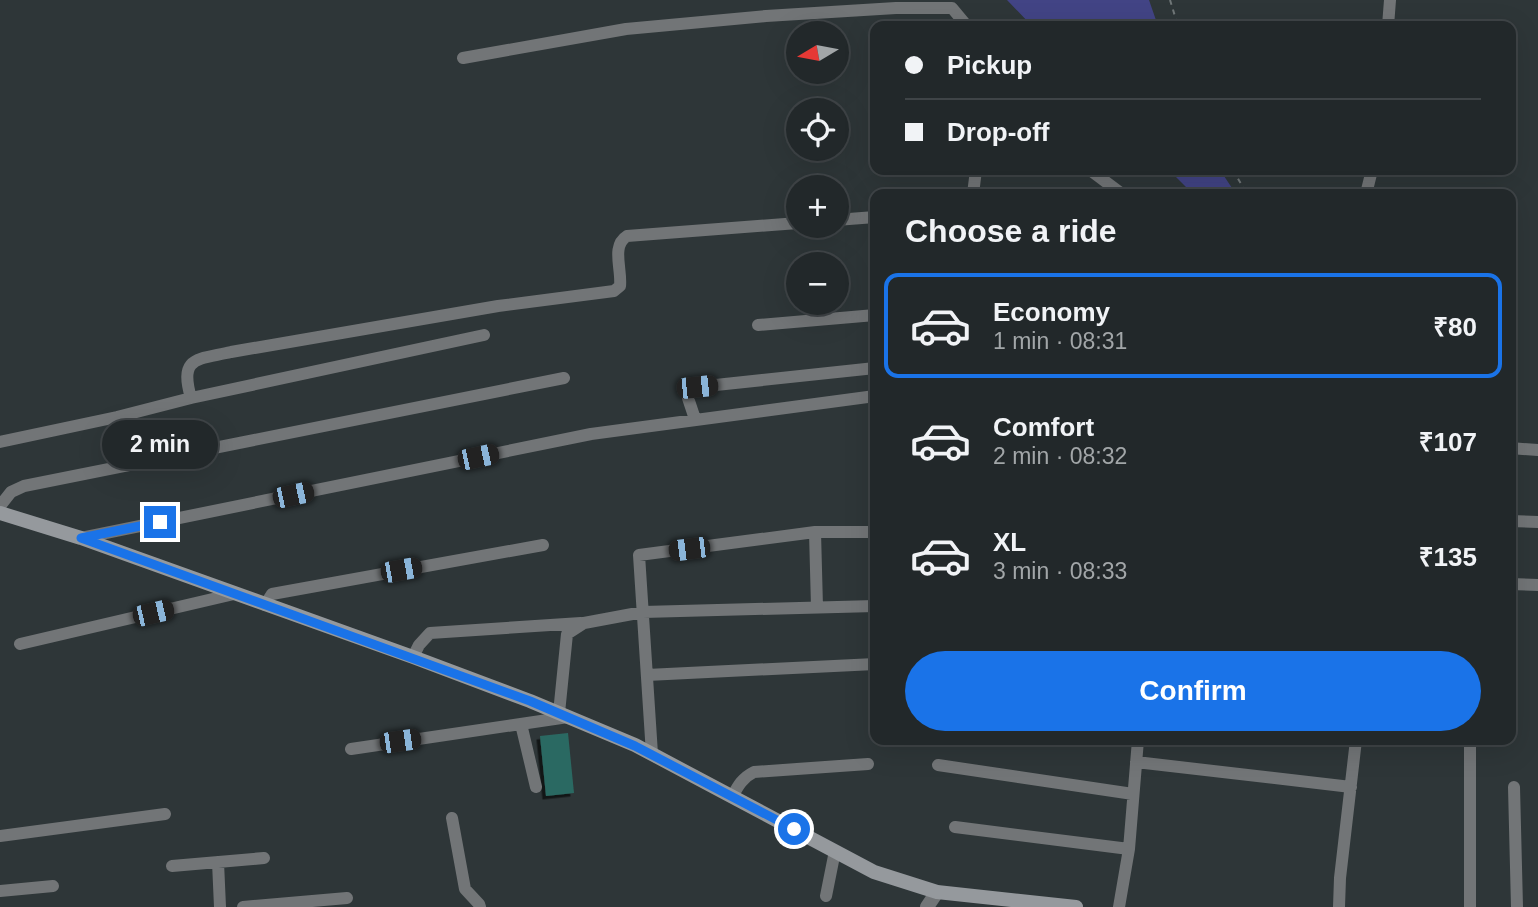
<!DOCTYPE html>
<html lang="en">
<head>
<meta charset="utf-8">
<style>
	:root { --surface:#22282a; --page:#2a3032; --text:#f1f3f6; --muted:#a2a6a8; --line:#3f4447; --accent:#1a73e8 }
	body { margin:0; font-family:Arial,sans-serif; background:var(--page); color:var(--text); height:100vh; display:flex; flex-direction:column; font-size:26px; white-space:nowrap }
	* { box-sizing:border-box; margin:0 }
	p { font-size:23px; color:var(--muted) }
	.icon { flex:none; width:38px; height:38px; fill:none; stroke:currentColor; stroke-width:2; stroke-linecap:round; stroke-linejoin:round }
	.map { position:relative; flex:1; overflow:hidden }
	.details { position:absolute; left:870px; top:189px; width:646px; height:556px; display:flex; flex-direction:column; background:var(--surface); border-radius:14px; box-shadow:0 7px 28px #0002,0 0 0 2px var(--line) }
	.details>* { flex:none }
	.banner { position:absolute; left:870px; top:21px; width:646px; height:154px; border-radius:14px; box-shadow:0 7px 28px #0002,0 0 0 2px var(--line); display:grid; align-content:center; height:154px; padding:0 35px; background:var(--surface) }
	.needle { width:46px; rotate:260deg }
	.controls { position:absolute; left:786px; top:21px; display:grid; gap:14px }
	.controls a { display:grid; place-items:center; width:63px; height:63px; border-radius:50%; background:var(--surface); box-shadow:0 7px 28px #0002,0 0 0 2px var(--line); font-size:35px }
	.end { position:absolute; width:32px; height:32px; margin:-16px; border:9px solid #1a73e8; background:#fff; box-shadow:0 0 0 4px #fff }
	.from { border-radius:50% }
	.bubble { position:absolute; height:49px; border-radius:24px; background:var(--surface); box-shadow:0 7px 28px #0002,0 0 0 2px var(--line); font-size:23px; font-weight:700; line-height:49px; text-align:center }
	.car { position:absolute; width:21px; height:42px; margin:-21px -10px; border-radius:9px; box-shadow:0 0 5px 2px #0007; background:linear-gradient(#222 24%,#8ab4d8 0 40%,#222 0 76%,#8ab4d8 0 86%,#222 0) }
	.banner b { display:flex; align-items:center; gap:24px; height:66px; font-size:26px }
	.banner b+b { border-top:2px solid var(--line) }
	.banner i { width:18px; height:18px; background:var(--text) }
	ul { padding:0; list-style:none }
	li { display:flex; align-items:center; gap:21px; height:105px; margin:0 14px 10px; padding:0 21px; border:4px solid transparent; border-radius:14px }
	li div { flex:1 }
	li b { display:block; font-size:26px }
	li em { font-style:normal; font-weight:700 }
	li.current { border-color:var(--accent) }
	li>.icon { width:63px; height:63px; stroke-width:1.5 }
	h2 { padding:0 35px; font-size:32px; line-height:84px }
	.primary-button { display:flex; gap:14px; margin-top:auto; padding:14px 35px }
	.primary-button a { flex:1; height:80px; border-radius:42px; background:var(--accent); color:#fff; font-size:28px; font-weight:700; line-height:80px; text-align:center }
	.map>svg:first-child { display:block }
	.water { fill:#424485 }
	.building { fill:#2c6962; filter:url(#shadow) }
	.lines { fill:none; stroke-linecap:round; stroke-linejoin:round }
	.path { stroke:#707778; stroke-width:2; stroke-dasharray:5 5; stroke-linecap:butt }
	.minor { stroke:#727577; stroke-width:12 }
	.tertiary { stroke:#727577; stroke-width:14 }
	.secondary { stroke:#95999d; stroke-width:14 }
	.route { stroke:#1a73e8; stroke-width:9 }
</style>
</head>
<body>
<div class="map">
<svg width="1538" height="907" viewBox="0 0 1538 907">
	<defs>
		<filter id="shadow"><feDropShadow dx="-3.5" dy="3.5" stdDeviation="0" flood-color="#0009"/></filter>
	</defs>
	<rect width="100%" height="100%" fill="#2e3638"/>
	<path class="water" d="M 1007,0 L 1149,0 L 1158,26 L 1032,26 Z
		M 1169,170 L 1220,170 L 1236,194 L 1193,194 Z"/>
	<path class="building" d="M 568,733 L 574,793 L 546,796 L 540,736 Z"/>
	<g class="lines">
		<path class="path" d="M 1170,0 L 1178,26
			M 1233,170 L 1247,194"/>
		<path class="minor" d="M 1388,26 L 1390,0
			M 463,58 L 626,29 L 766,16 L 896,8 L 952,8 L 967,26
			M 1090,170 L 1122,194
			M 973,194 L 976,170
			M 1366,194 L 1372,170
			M 836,220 L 875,217
			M 758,325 L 875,315
			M 191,398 C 179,356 197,360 231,352 L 498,306 L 614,291 L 620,286 C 622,269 611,246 627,236 L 798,223
			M 695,419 L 688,398 L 691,391 L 697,387 L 875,368
			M 0,442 L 117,417 L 191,398 L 484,335
			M 1510,448 L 1538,450
			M 0,506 L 11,492 L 24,486 L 564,378
			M 1510,521 L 1538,522
			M 815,532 L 817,607
			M 81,538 L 591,434 L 875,396
			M 1510,584 L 1538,585
			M 265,605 L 272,594 L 543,545
			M 20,644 L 234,594
			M 413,657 L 419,645 L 430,633 L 581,623
			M 647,675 L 875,664
			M 559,713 L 567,634 L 584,623 L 643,612 L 875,606
			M 521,724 L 536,787
			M 1470,740 L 1470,907
			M 351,749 L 568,717
			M 652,754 L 639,555 L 815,532 L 875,532
			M 1136,762 L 1351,787
			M 938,765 L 1133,794
			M 1514,787 L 1517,907
			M 732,797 C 738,786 742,778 754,772 L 868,764
			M 452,818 L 465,889 L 479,904 L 480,907
			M 955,827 L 1129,849
			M 0,836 L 165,814
			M 218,862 L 220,907
			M 172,866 L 264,858
			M 0,891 L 53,886
			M 826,896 L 835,851
			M 243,907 L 347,898
			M 1119,907 L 1129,849 L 1138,740
			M 1339,907 L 1340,878 L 1356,740"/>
		<path class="tertiary" d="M 927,907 L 937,892"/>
		<path class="secondary" d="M 0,513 L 81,538 L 413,657 L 530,701 L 635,745 L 874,872 L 937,892 L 1076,907"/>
	</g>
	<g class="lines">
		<path class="route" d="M 160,522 L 81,538 L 530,701 L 635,746 L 794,829"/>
	</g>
</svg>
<div class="controls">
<a><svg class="needle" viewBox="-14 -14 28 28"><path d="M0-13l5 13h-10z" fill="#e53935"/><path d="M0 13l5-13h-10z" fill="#a2a6a8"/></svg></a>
<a><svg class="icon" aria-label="locate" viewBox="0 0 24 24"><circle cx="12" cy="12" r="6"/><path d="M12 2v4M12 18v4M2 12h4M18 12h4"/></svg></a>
<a>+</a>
<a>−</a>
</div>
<i class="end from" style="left:794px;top:829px"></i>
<i class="end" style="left:160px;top:522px"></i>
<div class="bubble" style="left:102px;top:420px;width:116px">2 min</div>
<i class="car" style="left:697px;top:387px;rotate:84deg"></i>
<i class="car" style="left:478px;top:457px;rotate:78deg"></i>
<i class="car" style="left:293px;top:495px;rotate:78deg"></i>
<i class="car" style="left:689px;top:549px;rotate:263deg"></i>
<i class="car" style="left:401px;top:570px;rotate:80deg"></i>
<i class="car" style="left:153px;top:613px;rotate:77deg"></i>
<i class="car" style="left:400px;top:741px;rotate:82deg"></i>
<div class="banner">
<b><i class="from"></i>Pickup</b>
<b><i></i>Drop-off</b>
</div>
<section class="details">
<h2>Choose a ride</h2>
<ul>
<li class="current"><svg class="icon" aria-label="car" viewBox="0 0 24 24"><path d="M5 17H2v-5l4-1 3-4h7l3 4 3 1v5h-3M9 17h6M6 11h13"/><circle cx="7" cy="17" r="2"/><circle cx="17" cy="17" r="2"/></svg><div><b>Economy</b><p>1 min · 08:31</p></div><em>₹80</em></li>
<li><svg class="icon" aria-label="car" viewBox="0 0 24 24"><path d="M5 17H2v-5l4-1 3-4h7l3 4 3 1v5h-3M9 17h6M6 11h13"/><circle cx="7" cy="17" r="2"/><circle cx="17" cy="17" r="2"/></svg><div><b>Comfort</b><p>2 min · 08:32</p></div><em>₹107</em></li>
<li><svg class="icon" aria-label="car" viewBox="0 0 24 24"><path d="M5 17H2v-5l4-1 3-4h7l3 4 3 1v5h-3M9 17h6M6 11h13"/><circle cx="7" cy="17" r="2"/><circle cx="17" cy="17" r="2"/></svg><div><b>XL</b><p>3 min · 08:33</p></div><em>₹135</em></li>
</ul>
<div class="primary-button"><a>Confirm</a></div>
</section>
</div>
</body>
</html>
